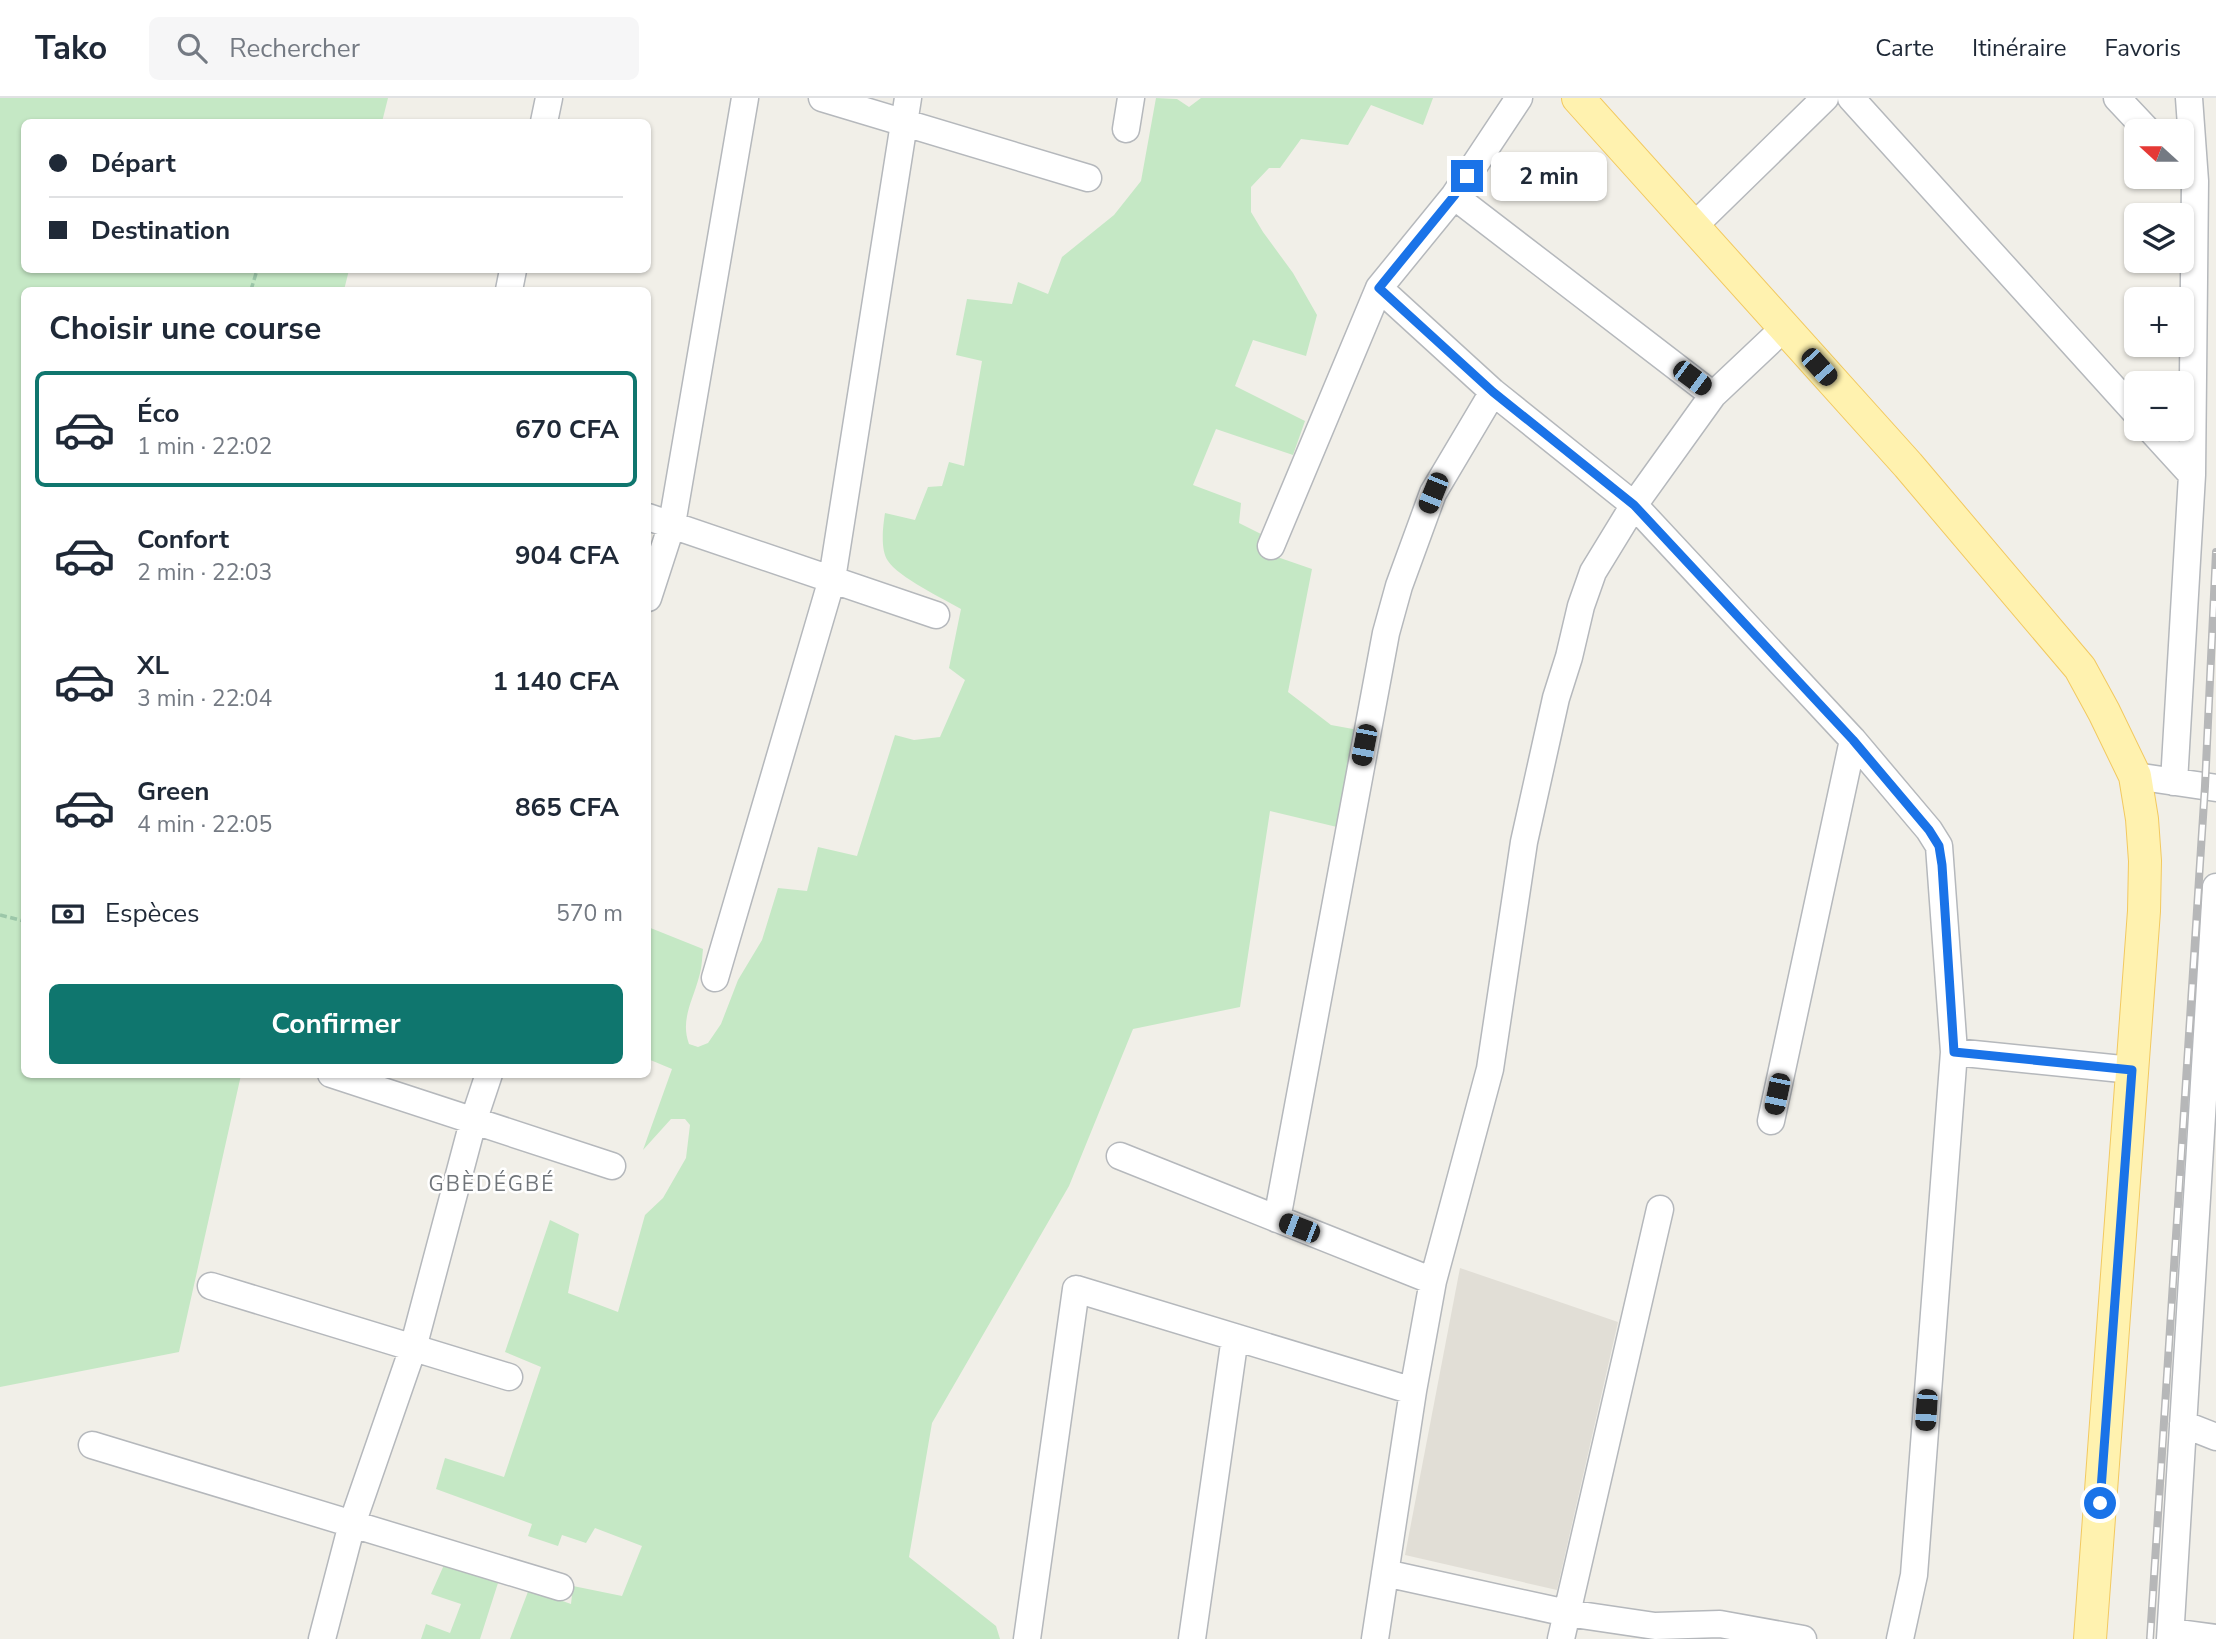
<!DOCTYPE html>
<html lang="fr">
<head>
<meta charset="utf-8">
<style>
	:root { --surface:#fff; --page:#f6f6f7; --text:#1f2937; --muted:#747a83; --line:#e0e1e3; --accent:#0f766e }
	body { margin:0; font-family:"Nunito Sans",sans-serif; background:var(--page); color:var(--text); height:100vh; display:flex; flex-direction:column; font-size:26px; white-space:nowrap }
	* { box-sizing:border-box; margin:0 }
	p { font-size:23px; color:var(--muted) }
	.icon { flex:none; width:38px; height:38px; fill:none; stroke:currentColor; stroke-width:2; stroke-linecap:round; stroke-linejoin:round }
	.map { position:relative; flex:1; overflow:hidden }
	.drawer { position:absolute; left:21px; top:189px; width:630px; height:791px; display:flex; flex-direction:column; background:var(--surface); border-radius:10px; box-shadow:0 2px 5px #0004 }
	.drawer>* { flex:none }
	.hud { position:absolute; left:21px; top:21px; width:630px; height:154px; border-radius:10px; box-shadow:0 2px 5px #0004; display:grid; align-content:center; height:154px; padding:0 28px; background:var(--surface) }
	.needle { width:46px; rotate:291deg }
	.tools { position:absolute; left:2124px; top:21px; display:grid; gap:14px }
	.tools a { display:grid; place-items:center; width:70px; height:70px; border-radius:10px; background:var(--surface); box-shadow:0 2px 5px #0004; font-size:35px }
	.end { position:absolute; width:32px; height:32px; margin:-16px; border:9px solid #1a73e8; background:#fff; box-shadow:0 0 0 4px #fff }
	.from { border-radius:50% }
	.bubble { position:absolute; height:49px; border-radius:10px; background:var(--surface); box-shadow:0 2px 5px #0004; font-size:23px; font-weight:700; line-height:49px; text-align:center }
	.car { position:absolute; width:21px; height:42px; margin:-21px -10px; border-radius:9px; box-shadow:0 0 5px 2px #0007; background:linear-gradient(#222 24%,#8ab4d8 0 40%,#222 0 76%,#8ab4d8 0 86%,#222 0) }
	.hud b { display:flex; align-items:center; gap:24px; height:66px; font-size:26px }
	.hud b+b { border-top:2px solid var(--line) }
	.hud i { width:18px; height:18px; background:var(--text) }
	ul { padding:0; list-style:none }
	li { display:flex; align-items:center; gap:21px; height:116px; margin:0 14px 10px; padding:0 14px; border:4px solid transparent; border-radius:10px }
	li div { flex:1 }
	li b { display:block; font-size:26px }
	li em { font-style:normal; font-weight:700 }
	li.on { border-color:var(--accent) }
	li>.icon { width:63px; height:63px; stroke-width:1.5 }
	h2 { padding:0 28px; font-size:32px; line-height:84px }
	.pay { display:flex; align-items:center; gap:18px; height:77px; padding:0 28px; font-size:26px }
	.pay p { margin-inline-start:auto }
	.cta { display:flex; gap:14px; margin-top:auto; padding:14px 28px }
	.cta a { flex:1; height:80px; border-radius:10px; background:var(--accent); color:#fff; font-size:28px; font-weight:700; line-height:80px; text-align:center }
	header { display:flex; align-items:center; gap:42px; box-sizing:border-box; height:98px; padding:0 35px; background:var(--surface); border-bottom:2px solid var(--line) }
	header strong { font-size:33px }
	nav { display:flex; gap:38px; margin-inline-start:auto; font-size:24px }
	.search { width:490px; height:63px; background:var(--page); display:flex; align-items:center; gap:18px; box-sizing:border-box; padding:0 24px; border-radius:10px; color:var(--muted); font-size:26px }
	.map>svg:first-child { display:block }
	.education { fill:#e1ded6 }
	.green { fill:#c5e8c5 }
	.lines { fill:none; stroke-linecap:round; stroke-linejoin:round }
	.minor-casing { stroke:#b5b8bc; stroke-width:29 }
	.major-casing { stroke:#f2c960; stroke-width:34 }
	.path { stroke:#9cc7a9; stroke-width:3.5; stroke-dasharray:7 3.5; stroke-linecap:butt }
	.minor { stroke:#fff; stroke-width:26 }
	.major { stroke:#fff2af; stroke-width:32 }
	.rail-casing { stroke:#b6b7b8; stroke-width:8 }
	.rail { stroke:#fff; stroke-width:5; stroke-dasharray:16; stroke-linecap:butt }
	.route { stroke:#1a73e8; stroke-width:9 }
	.labels { text-anchor:middle; dominant-baseline:central; stroke-width:5; stroke-linejoin:round; paint-order:stroke }
	.neighbourhood-label { font-size:21px; letter-spacing:2px; fill:#70757a; stroke:#fff }
</style>
</head>
<body>
<header>
<strong>Tako</strong>
<div class="search"><svg class="icon" aria-label="search" viewBox="0 0 24 24"><circle cx="10" cy="10" r="6"/><path d="M15 15l6 6"/></svg>Rechercher</div>
<nav><a>Carte</a><a>Itinéraire</a><a>Favoris</a></nav>
</header>
<div class="map">
<svg width="2216" height="1541" viewBox="0 0 2216 1541">
	<rect width="100%" height="100%" fill="#f1efe8"/>
	<path class="education" d="M 1460,1170 L 1618,1224 L 1557,1492 L 1405,1457 Z"/>
	<path class="green" d="M 0,0 L 388,0 L 382,24 L 24,24 L 24,172 L 349,172 L 344,192 L 24,192 L 24,976 L 241,977 L 179,1254 L 0,1289 Z
		M 1156,0 L 1177,1 L 1189,9 L 1201,0 L 1433,0 L 1423,27 L 1371,7 L 1348,47 L 1301,41 L 1280,70 L 1269,70 L 1251,89 L 1251,114 L 1263,134 L 1293,175 L 1317,217 L 1306,258 L 1253,242 L 1235,288 L 1305,323 L 1293,357 L 1216,331 L 1193,387 L 1241,405 L 1239,425 L 1265,438 L 1263,454 L 1312,471 L 1288,594 L 1331,627 L 1364,633 L 1337,729 L 1270,713 L 1240,909 L 1133,931 L 1069,1088 L 932,1325 L 909,1459 L 996,1528 L 1000,1541 L 510,1541 L 529,1491 L 571,1506 L 573,1488 L 622,1498 L 642,1448 L 595,1430 L 586,1445 L 562,1437 L 558,1448 L 528,1438 L 532,1426 L 436,1391 L 445,1360 L 504,1379 L 541,1269 L 505,1254 L 550,1122 L 579,1136 L 568,1195 L 618,1214 L 645,1117 L 663,1100 L 686,1060 L 690,1027 L 685,1021 L 671,1021 L 643,1052 L 672,971 L 648,961 L 648,829 L 703,851 C 702,860 702,870 699,879 C 693,902 680,922 689,946 L 698,949 L 708,945 L 721,926 L 738,882 L 762,842 L 778,790 L 807,793 L 818,749 L 857,758 L 895,637 L 914,642 L 940,639 L 965,582 L 949,570 L 961,511 C 944,501 898,479 888,463 C 880,452 883,428 885,415 L 915,422 L 928,389 L 942,388 L 949,364 L 964,368 L 982,263 L 956,257 L 967,201 L 1012,206 L 1018,184 L 1048,196 L 1062,159 L 1114,117 L 1141,83 Z
		M 444,1467 L 498,1485 L 480,1541 L 421,1541 L 426,1526 L 450,1535 L 461,1506 L 431,1496 Z"/>
	<g class="lines">
		<defs>
			<path id="minor" d="M 822,0 L 1088,80
				M 1851,0 L 2137,316
				M 2117,0 L 2148,33
				M 544,24 L 549,0
				M 1126,31 L 1131,0
				M 1454,98 L 1713,297
				M 1694,128 L 1825,0
				M 1379,190 L 1493,294 L 1634,407 L 1853,642 L 1929,732 L 1939,748 L 1954,954 L 1914,1477 L 1900,1541
				M 509,192 L 513,172
				M 2150,331 L 2192,377
				M 648,419 L 936,517
				M 1271,448 L 1379,190 L 1454,98 L 1519,0
				M 648,500 L 672,426 L 745,0
				M 2135,678 L 2216,690
				M 2174,684 L 2192,377 L 2195,83 L 2189,0
				M 715,880 L 832,481 L 908,0
				M 1954,954 L 2132,972
				M 331,976 L 612,1068
				M 1771,1023 L 1853,642
				M 1120,1058 L 1433,1183
				M 1277,1121 L 1386,535 L 1399,488 L 1433,395 L 1493,294
				M 211,1188 L 509,1279
				M 2183,1326 L 2216,1339
				M 92,1347 L 560,1489
				M 1385,1475 L 1567,1515 L 1655,1528 L 1720,1526 L 1803,1541
				M 2171,1534 L 2216,1540
				M 322,1541 L 352,1426 L 413,1250 L 473,1024 L 489,976
				M 1027,1541 L 1076,1191 L 1413,1293
				M 1192,1541 L 1235,1239
				M 1375,1541 L 1413,1293 L 1433,1183 L 1490,971 L 1524,744 L 1556,600 L 1569,559 L 1581,508 L 1593,474 L 1634,407 L 1713,297 L 1784,230
				M 1561,1541 L 1660,1111
				M 2170,1541 L 2216,789"/>
			<path id="major" d="M 1578,0 L 1908,367 L 2080,570 L 2104,614 L 2135,678 L 2142,721 L 2145,763 L 2144,813 L 2090,1541"/>
		</defs>
		<use href="#minor" class="minor-casing"/>
		<use href="#major" class="major-casing"/>
		<path class="path" d="M 251,192 L 257,172
			M 0,817 L 24,823"/>
		<use href="#minor" class="minor"/>
		<use href="#major" class="major"/>
		<defs>
			<path id="rail" d="M 2150,1541 L 2205,688 L 2216,454"/>
		</defs>
		<use href="#rail" class="rail-casing"/>
		<use href="#rail" class="rail"/>
	</g>
	<g class="lines">
		<path class="route" d="M 1467,78 L 1454,98 L 1379,190 L 1493,294 L 1634,407 L 1853,642 L 1929,732 L 1939,748 L 1942,767 L 1954,954 L 2132,972 L 2100,1405"/>
	</g>
	<g class="labels">
		<g class="neighbourhood-label">
			<text x="492" y="1086">GBÈDÉGBÉ</text>
		</g>
	</g>
</svg>
<div class="tools">
<a><svg class="needle" viewBox="-14 -14 28 28"><path d="M0-13l5 13h-10z" fill="#e53935"/><path d="M0 13l5-13h-10z" fill="#747a83"/></svg></a>
<a><svg class="icon" aria-label="layers" viewBox="0 0 24 24"><path d="M12 4l9 5-9 5-9-5zM3 14l9 5 9-5"/></svg></a>
<a>+</a>
<a>−</a>
</div>
<i class="end from" style="left:2100px;top:1405px"></i>
<i class="end" style="left:1467px;top:78px"></i>
<div class="bubble" style="left:1491px;top:54px;width:116px">2 min</div>
<i class="car" style="left:1819px;top:269px;rotate:138deg"></i>
<i class="car" style="left:1692px;top:280px;rotate:127deg"></i>
<i class="car" style="left:1433px;top:395px;rotate:202deg"></i>
<i class="car" style="left:1364px;top:647px;rotate:191deg"></i>
<i class="car" style="left:1777px;top:996px;rotate:192deg"></i>
<i class="car" style="left:1299px;top:1130px;rotate:291deg"></i>
<i class="car" style="left:1926px;top:1312px;rotate:184deg"></i>
<div class="hud">
<b><i class="from"></i>Départ</b>
<b><i></i>Destination</b>
</div>
<section class="drawer">
<h2>Choisir une course</h2>
<ul>
<li class="on"><svg class="icon" aria-label="car" viewBox="0 0 24 24"><path d="M5 17H2v-5l4-1 3-4h7l3 4 3 1v5h-3M9 17h6M6 11h13"/><circle cx="7" cy="17" r="2"/><circle cx="17" cy="17" r="2"/></svg><div><b>Éco</b><p>1 min · 22:02</p></div><em>670 CFA</em></li>
<li><svg class="icon" aria-label="car" viewBox="0 0 24 24"><path d="M5 17H2v-5l4-1 3-4h7l3 4 3 1v5h-3M9 17h6M6 11h13"/><circle cx="7" cy="17" r="2"/><circle cx="17" cy="17" r="2"/></svg><div><b>Confort</b><p>2 min · 22:03</p></div><em>904 CFA</em></li>
<li><svg class="icon" aria-label="car" viewBox="0 0 24 24"><path d="M5 17H2v-5l4-1 3-4h7l3 4 3 1v5h-3M9 17h6M6 11h13"/><circle cx="7" cy="17" r="2"/><circle cx="17" cy="17" r="2"/></svg><div><b>XL</b><p>3 min · 22:04</p></div><em>1 140 CFA</em></li>
<li><svg class="icon" aria-label="car" viewBox="0 0 24 24"><path d="M5 17H2v-5l4-1 3-4h7l3 4 3 1v5h-3M9 17h6M6 11h13"/><circle cx="7" cy="17" r="2"/><circle cx="17" cy="17" r="2"/></svg><div><b>Green</b><p>4 min · 22:05</p></div><em>865 CFA</em></li>
</ul>
<div class="pay"><svg class="icon" aria-label="cash" viewBox="0 0 24 24"><path d="M3 7h18v10H3z"/><circle cx="12" cy="12" r="2"/></svg>Espèces<p>570 m</p></div>
<div class="cta"><a>Confirmer</a></div>
</section>
</div>
</body>
</html>
